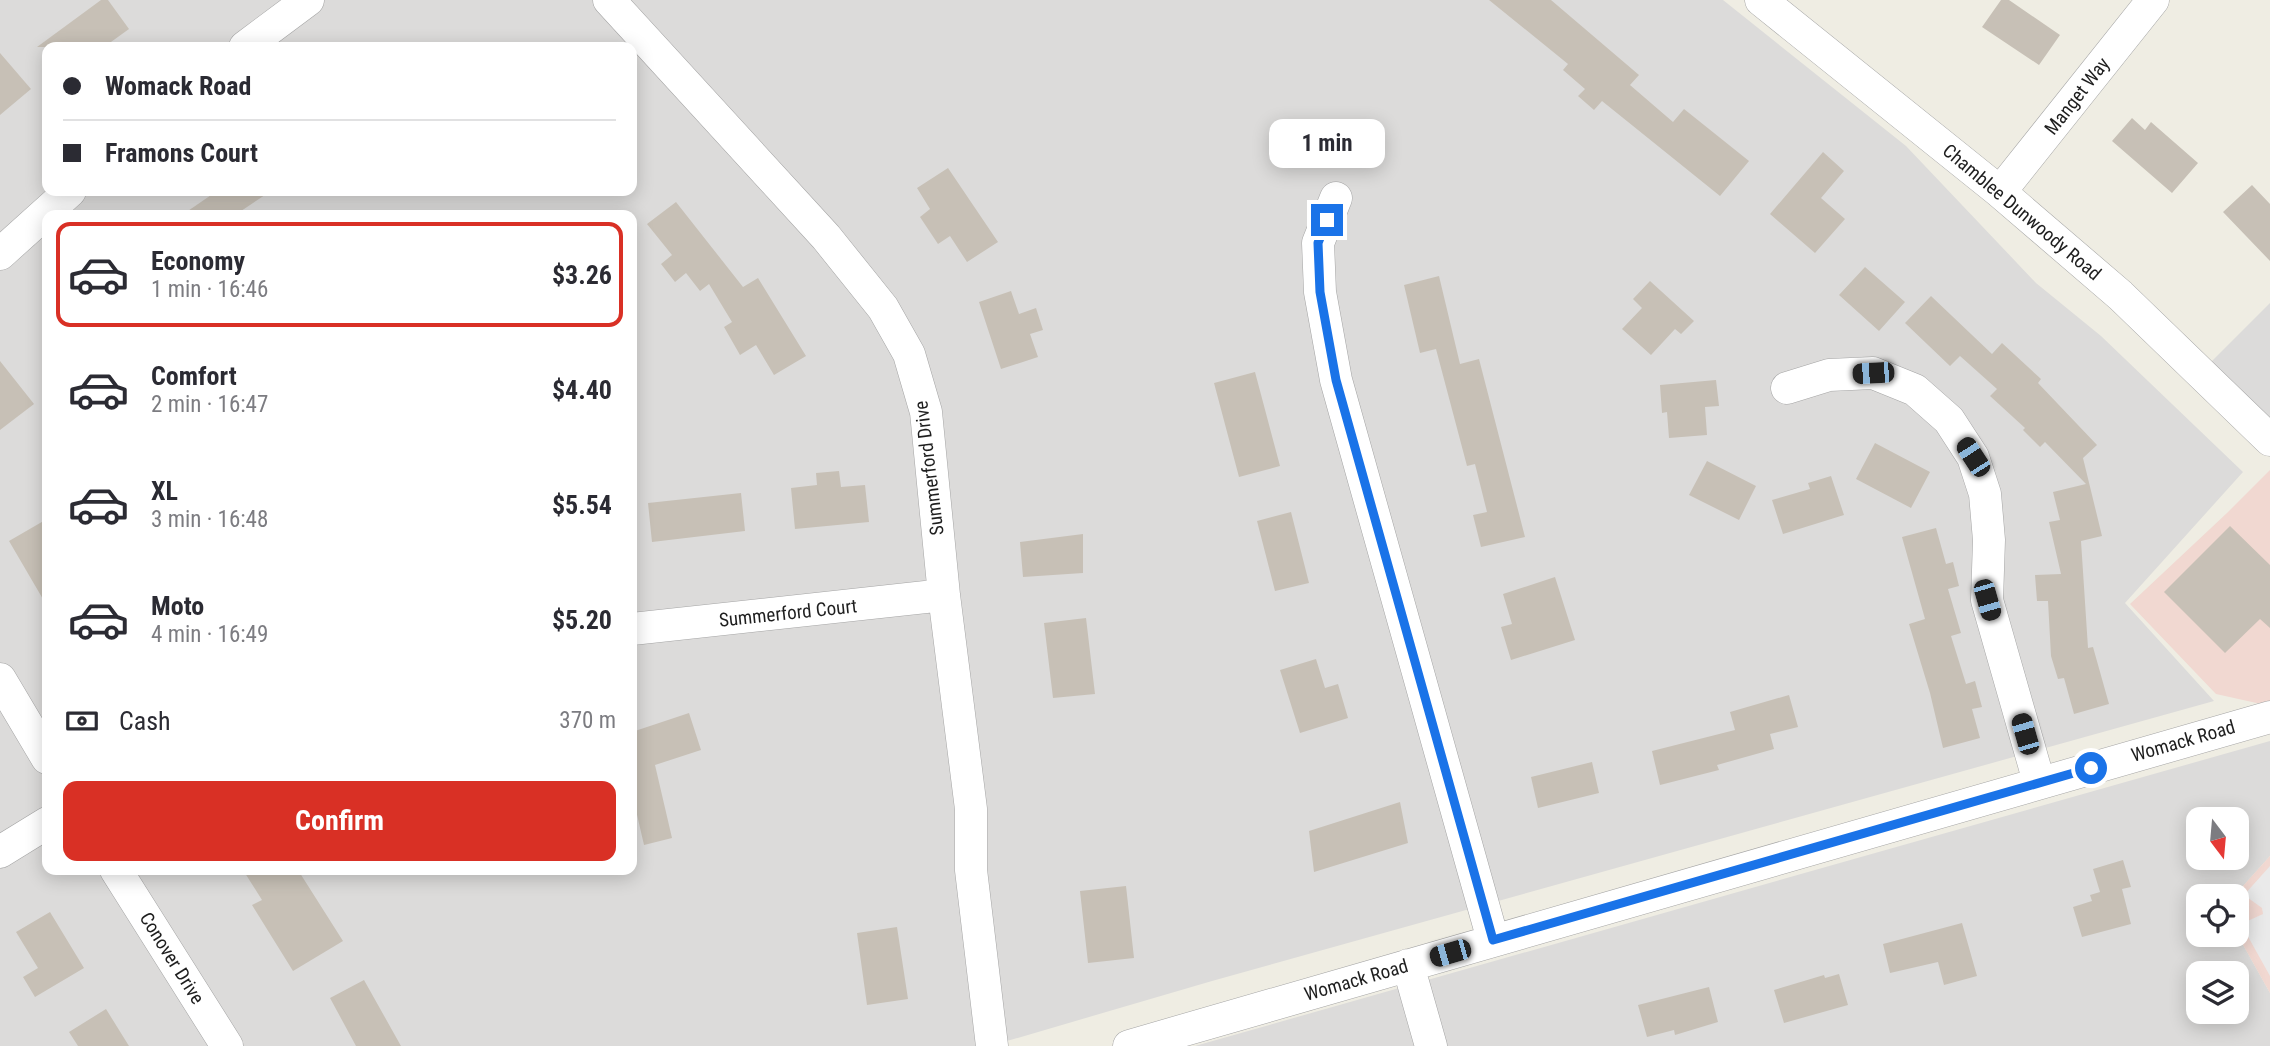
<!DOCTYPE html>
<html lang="en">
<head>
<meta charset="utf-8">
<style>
	:root { --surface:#fff; --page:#f2f2f3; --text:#2b2b33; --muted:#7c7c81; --line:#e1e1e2; --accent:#d93025 }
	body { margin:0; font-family:"Roboto Condensed",sans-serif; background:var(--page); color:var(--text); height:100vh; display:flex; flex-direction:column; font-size:26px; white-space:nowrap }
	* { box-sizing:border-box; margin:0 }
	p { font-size:23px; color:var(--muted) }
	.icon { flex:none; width:38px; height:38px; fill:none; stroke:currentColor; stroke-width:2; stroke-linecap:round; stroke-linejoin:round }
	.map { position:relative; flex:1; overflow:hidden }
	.side { position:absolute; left:42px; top:210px; width:595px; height:665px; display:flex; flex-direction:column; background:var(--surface); border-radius:14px; box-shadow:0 4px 18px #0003 }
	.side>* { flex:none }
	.hud { position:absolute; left:42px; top:42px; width:595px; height:154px; border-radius:14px; box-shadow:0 4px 18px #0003; display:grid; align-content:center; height:154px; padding:0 21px; background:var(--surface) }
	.needle { width:46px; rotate:164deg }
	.controls { position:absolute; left:2186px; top:807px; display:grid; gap:14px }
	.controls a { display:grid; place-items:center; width:63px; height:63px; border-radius:14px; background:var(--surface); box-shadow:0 4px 18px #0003; font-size:35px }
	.end { position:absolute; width:32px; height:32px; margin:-16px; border:9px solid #1a73e8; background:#fff; box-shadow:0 0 0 4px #fff }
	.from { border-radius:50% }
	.bubble { position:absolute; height:49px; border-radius:14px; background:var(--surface); box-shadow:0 4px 18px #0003; font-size:23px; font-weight:700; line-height:49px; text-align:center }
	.car { position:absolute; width:21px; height:42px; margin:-21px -10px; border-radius:9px; box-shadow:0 0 5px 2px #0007; background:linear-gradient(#222 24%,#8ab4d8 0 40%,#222 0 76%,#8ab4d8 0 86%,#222 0) }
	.hud b { display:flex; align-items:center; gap:24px; height:66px; font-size:26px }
	.hud b+b { border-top:2px solid var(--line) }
	.hud i { width:18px; height:18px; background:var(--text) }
	ul { padding:12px 0 0; list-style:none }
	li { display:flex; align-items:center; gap:21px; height:105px; margin:0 14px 10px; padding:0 7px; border:4px solid transparent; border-radius:14px }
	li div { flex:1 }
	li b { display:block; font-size:26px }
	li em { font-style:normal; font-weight:700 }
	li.on { border-color:var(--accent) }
	li>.icon { width:63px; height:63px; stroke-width:1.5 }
	.pay { display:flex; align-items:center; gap:18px; height:77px; padding:0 21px; font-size:26px }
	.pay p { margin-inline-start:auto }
	.cta { display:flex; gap:14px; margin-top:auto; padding:14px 21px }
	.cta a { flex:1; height:80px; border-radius:14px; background:var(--accent); color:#fff; font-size:28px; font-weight:700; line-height:80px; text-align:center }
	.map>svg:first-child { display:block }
	.residential { fill:#dcdbda; fill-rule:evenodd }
	.commercial { fill:#f1d8d1 }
	.parking { fill:#eaeaea }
	.building { fill:#c7c0b6 }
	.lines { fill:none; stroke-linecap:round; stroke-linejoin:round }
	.minor-casing { stroke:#a5a5a5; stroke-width:33 }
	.minor { stroke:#fff; stroke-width:32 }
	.route { stroke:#1a73e8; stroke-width:9 }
	.labels { text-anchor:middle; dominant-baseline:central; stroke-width:5; stroke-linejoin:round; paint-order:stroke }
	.street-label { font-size:19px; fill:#1e1e1e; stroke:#fff }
</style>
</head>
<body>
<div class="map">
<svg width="2270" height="1046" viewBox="0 0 2270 1046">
	<rect width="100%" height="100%" fill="#efede3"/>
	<path class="residential" d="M 0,0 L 1723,0 L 1906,146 L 2036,283 L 2101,336 L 2243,472 L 2125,603 L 2214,701 L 1212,981 L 990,1046 L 0,1046 ZM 47,47 L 632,47 L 632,191 L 47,191 ZM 47,215 L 632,215 L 632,870 L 47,870 Z
		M 2270,303 L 2270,426 L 2209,364 Z
		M 2270,741 L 2270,856 L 2234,896 L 2198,896 L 2198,934 L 2237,934 L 2270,993 L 2270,1046 L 1195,1046 ZM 2198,819 L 2236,819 L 2236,858 L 2198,858 ZM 2198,973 L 2236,973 L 2236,1012 L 2198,1012 Z"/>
	<path class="commercial" d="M 2270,470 L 2270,706 L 2216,694 L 2130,604 L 2227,513 Z
		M 2270,856 L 2270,993 L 2237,934 L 2236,896 L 2234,896 Z"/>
	<path class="parking" d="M 2270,866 L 2270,976 L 2241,924 L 2263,914 L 2262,908 L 2244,895 Z"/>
	<path class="building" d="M 101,0 L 108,0 L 129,29 L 104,47 L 37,47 Z
		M 1489,0 L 1551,0 L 1639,75 L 1630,85 L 1673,122 L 1684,109 L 1749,161 L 1720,196 L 1602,101 L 1594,110 L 1578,96 L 1585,89 L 1563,70 L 1568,64 Z
		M 2001,0 L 2009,0 L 2060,35 L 2039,65 L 1982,27 Z
		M 0,53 L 31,89 L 0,115 Z
		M 2132,118 L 2145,130 L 2151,122 L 2198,163 L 2172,193 L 2112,141 Z
		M 1823,152 L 1844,171 L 1821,198 L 1845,219 L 1815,253 L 1770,214 Z
		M 948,168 L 998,242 L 967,262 L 950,236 L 938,244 L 920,217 L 930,209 L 917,188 Z
		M 2252,185 L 2270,204 L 2270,261 L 2223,212 Z
		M 217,191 L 271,191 L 235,215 L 182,215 Z
		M 676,202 L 743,287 L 758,278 L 806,356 L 774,375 L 756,345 L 740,355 L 724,327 L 732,322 L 709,284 L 700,291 L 686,273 L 675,282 L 661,264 L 672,255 L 647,224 Z
		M 1865,267 L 1905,302 L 1879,331 L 1839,295 Z
		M 1439,276 L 1460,364 L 1479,359 L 1525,537 L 1481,547 L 1473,515 L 1487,512 L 1475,464 L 1467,466 L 1436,349 L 1420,353 L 1404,285 Z
		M 1650,281 L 1694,321 L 1681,334 L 1675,329 L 1651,355 L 1622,329 L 1642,308 L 1633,299 Z
		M 1011,291 L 1019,314 L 1036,308 L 1043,330 L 1030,334 L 1038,357 L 1001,369 L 979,302 Z
		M 1931,296 L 1992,354 L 2002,343 L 2041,379 L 2038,383 L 2097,445 L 2083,458 L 2102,536 L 2081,541 L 2088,648 L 2093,647 L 2109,704 L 2074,714 L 2064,678 L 2058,679 L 2051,656 L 2048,601 L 2037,601 L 2035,575 L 2061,574 L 2049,522 L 2060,520 L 2053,492 L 2086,484 L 2045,442 L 2040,447 L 2023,430 L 2025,428 L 1990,396 L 1997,389 L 1960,356 L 1950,366 L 1905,323 Z
		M 0,361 L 34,404 L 0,430 Z
		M 1255,372 L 1280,466 L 1239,477 L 1214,383 Z
		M 1716,380 L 1719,406 L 1705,407 L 1707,435 L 1669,438 L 1667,412 L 1662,413 L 1660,385 Z
		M 1875,443 L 1930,472 L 1911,508 L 1856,479 Z
		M 1707,461 L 1756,486 L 1739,520 L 1689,495 Z
		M 839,471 L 841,487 L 865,485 L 869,522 L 795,529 L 791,488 L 817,485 L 816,473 Z
		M 1831,476 L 1844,515 L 1783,534 L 1772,500 L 1810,489 L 1808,483 Z
		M 741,493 L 745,531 L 652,542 L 648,503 Z
		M 1291,512 L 1309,583 L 1275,591 L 1257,521 Z
		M 47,519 L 47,606 L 9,541 Z
		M 2230,526 L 2270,565 L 2270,628 L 2260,619 L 2225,653 L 2164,592 Z
		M 1936,528 L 1946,564 L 1953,562 L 1959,586 L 1948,589 L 1961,633 L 1951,636 L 1966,684 L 1975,681 L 1982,707 L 1972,709 L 1980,738 L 1943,748 L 1930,693 L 1909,624 L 1925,619 L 1902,537 Z
		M 1083,534 L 1083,573 L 1023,577 L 1020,542 Z
		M 1555,577 L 1575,640 L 1511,660 L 1501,627 L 1512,624 L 1503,594 Z
		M 1086,618 L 1095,694 L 1053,698 L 1044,623 Z
		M 1316,659 L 1325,688 L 1338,684 L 1348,718 L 1300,733 L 1280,670 Z
		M 1789,695 L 1798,727 L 1770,734 L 1774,749 L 1717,765 L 1719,770 L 1660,785 L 1652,751 L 1735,730 L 1730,712 Z
		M 689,713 L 701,750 L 655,765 L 672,838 L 644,845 L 632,793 L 632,732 Z
		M 1592,762 L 1599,793 L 1538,808 L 1531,777 Z
		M 1400,802 L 1408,843 L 1314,872 L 1309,831 Z
		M 2123,860 L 2131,887 L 2122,889 L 2131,924 L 2082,937 L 2073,907 L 2092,901 L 2090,895 L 2100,892 L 2093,869 Z
		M 243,870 L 298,870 L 343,941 L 293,971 L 252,905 L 262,900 Z
		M 1126,886 L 1134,958 L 1088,963 L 1080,891 Z
		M 50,912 L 84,968 L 35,997 L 23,977 L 38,968 L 16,932 Z
		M 1962,923 L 1977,976 L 1944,985 L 1938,962 L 1890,973 L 1883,944 Z
		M 897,927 L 908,999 L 867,1005 L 857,933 Z
		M 1839,974 L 1848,1005 L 1784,1023 L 1774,990 L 1824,975 L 1825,978 Z
		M 364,980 L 401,1046 L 356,1046 L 330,998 Z
		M 1709,987 L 1718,1022 L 1675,1035 L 1674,1030 L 1647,1037 L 1638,1005 Z
		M 106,1009 L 129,1046 L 78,1046 L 69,1032 Z"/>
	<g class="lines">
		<defs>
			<path id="minor" d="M 609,0 L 826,237 L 883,308 L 909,354 L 926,412 L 944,595 L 971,809 L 971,870 L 992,1046
				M 1761,0 L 2000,192 L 2120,295 L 2270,440
				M 245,47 L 308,0
				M 2000,192 L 2153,0
				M 1336,198 L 1318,243 L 1320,292 L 1336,380 L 1493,940
				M 0,254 L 70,191
				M 1787,388 L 1829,375 L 1873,373 L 1915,390 L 1949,420 L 1973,457 L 1985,494 L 1989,540 L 1987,600 L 2039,782
				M 632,629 L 944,595
				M 0,679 L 47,758
				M 0,852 L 47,823
				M 116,870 L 227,1046
				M 1408,965 L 1431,1046
				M 1129,1046 L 2270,717"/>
		</defs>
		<use href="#minor" class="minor-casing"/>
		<use href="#minor" class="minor"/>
	</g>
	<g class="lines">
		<path class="route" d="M 1327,220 L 1318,243 L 1320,292 L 1336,380 L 1493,940 L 2091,768"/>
	</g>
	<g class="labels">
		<g class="street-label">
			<text transform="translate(2077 96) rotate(-52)">Manget Way</text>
			<text transform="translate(2022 212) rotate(40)">Chamblee Dunwoody Road</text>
			<text transform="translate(929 468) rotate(-97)">Summerford Drive</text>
			<text transform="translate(788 613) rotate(-6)">Summerford Court</text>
			<text transform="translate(2183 741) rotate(-16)">Womack Road</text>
			<text transform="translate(172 958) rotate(58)">Conover Drive</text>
			<text transform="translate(1356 980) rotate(-16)">Womack Road</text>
		</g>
	</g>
</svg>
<div class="controls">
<a><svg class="needle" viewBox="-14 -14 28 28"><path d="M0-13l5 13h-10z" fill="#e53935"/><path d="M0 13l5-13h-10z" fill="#7c7c81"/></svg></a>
<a><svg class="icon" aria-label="locate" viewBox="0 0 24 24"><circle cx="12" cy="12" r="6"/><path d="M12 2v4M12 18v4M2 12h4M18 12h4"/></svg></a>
<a><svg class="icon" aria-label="layers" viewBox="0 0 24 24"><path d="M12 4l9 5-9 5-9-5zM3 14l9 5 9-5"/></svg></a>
</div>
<i class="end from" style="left:2091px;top:768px"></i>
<i class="end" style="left:1327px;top:220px"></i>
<div class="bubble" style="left:1269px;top:119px;width:116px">1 min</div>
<i class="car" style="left:1873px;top:373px;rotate:267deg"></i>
<i class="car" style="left:1973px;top:457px;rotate:327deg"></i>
<i class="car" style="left:1987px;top:600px;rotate:164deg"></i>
<i class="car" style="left:2025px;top:734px;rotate:344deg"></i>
<i class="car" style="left:1450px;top:953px;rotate:254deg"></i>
<div class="hud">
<b><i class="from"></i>Womack Road</b>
<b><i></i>Framons Court</b>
</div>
<section class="side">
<ul>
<li class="on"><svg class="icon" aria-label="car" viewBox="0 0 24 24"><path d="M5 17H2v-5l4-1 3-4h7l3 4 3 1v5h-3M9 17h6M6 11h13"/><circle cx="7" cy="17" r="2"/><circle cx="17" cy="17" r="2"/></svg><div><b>Economy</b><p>1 min · 16:46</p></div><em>$3.26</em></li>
<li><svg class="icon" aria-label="car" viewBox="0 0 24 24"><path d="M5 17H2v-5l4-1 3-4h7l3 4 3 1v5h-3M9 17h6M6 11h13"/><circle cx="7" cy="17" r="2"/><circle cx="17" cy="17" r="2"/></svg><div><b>Comfort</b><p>2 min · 16:47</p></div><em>$4.40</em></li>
<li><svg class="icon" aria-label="car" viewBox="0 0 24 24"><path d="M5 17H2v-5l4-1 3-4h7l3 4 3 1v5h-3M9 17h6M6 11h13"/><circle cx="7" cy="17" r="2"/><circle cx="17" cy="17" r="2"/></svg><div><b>XL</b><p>3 min · 16:48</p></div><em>$5.54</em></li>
<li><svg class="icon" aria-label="car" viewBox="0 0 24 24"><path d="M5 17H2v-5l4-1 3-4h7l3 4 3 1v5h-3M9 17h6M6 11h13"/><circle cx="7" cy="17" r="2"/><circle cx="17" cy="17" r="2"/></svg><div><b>Moto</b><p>4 min · 16:49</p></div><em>$5.20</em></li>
</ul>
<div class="pay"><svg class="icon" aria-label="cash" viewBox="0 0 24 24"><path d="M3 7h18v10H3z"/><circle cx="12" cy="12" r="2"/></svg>Cash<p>370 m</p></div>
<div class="cta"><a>Confirm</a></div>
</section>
</div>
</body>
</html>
